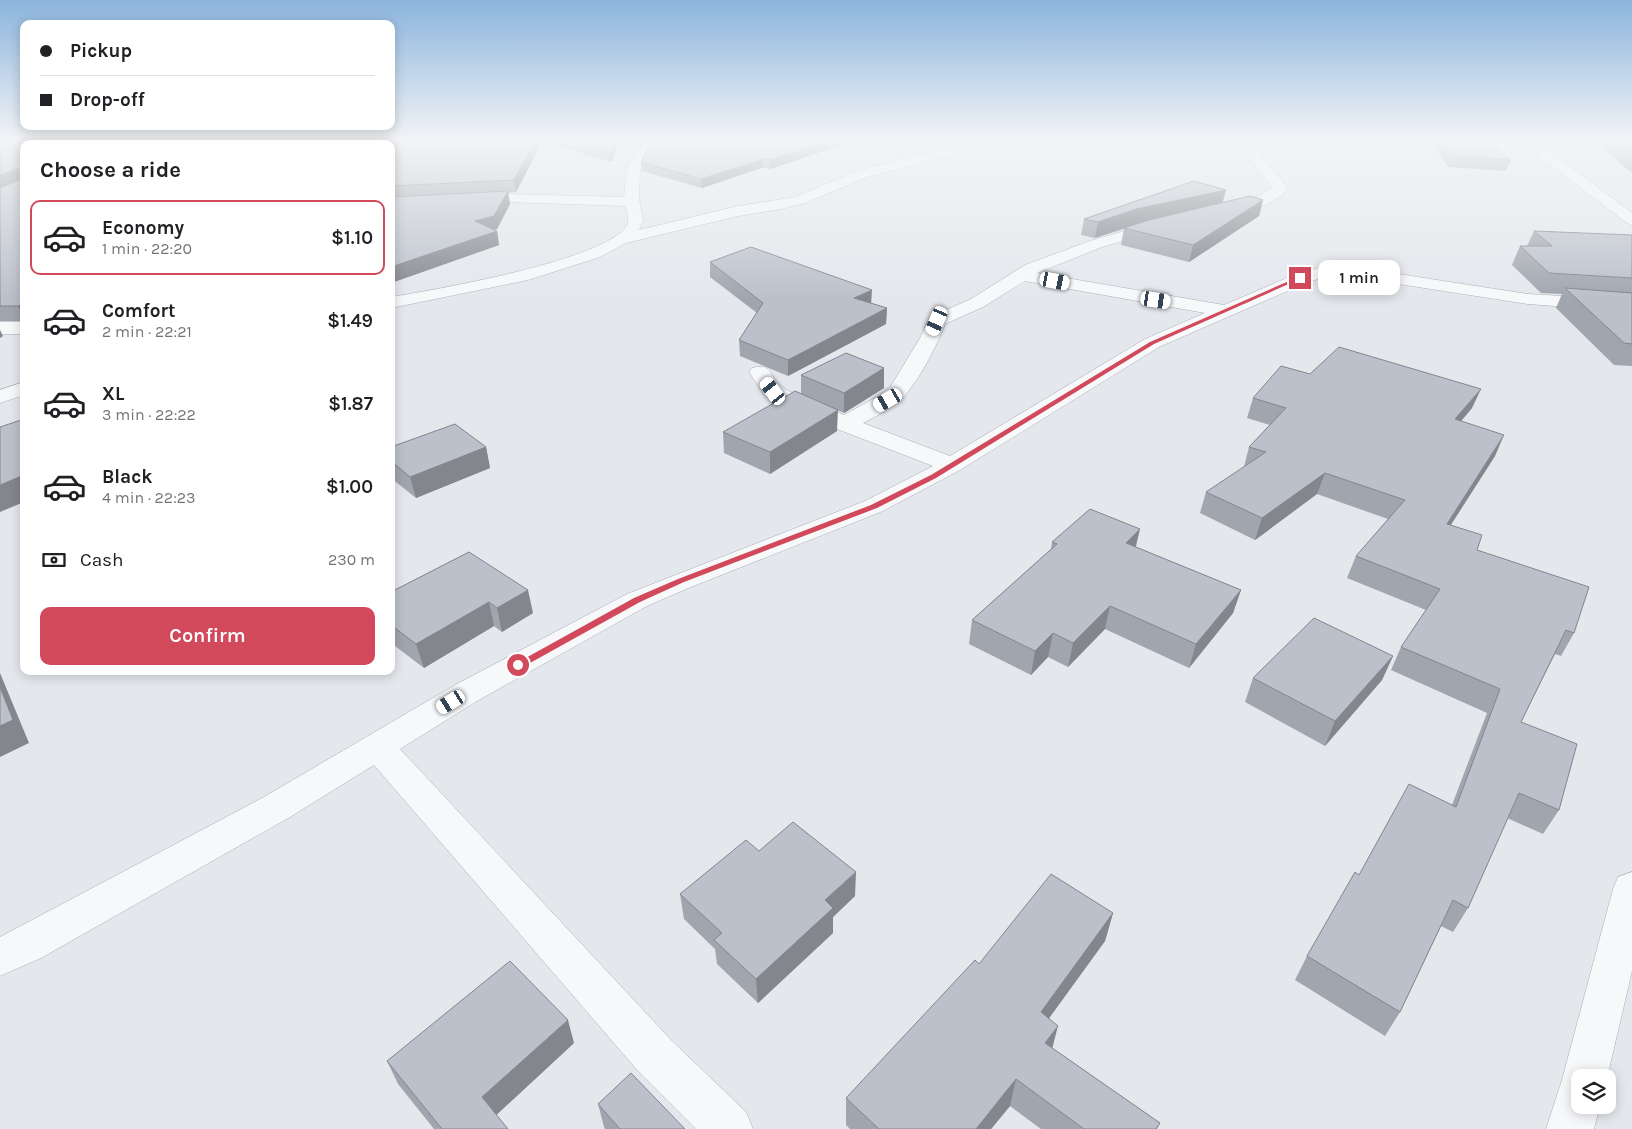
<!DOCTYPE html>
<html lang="en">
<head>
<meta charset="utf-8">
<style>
	:root { --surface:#fff; --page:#f6f6f6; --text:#202124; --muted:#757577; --line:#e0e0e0; --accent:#d1495b }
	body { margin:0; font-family:Karla,sans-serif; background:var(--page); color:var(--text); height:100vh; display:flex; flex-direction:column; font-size:19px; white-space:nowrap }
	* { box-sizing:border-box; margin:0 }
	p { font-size:16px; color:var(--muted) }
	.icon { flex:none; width:28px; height:28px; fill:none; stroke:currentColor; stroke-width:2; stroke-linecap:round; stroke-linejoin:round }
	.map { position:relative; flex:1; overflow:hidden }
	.drawer { position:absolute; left:20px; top:140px; width:375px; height:535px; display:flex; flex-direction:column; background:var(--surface); border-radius:10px; box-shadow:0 2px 12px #0003 }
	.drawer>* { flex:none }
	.top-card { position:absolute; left:20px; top:20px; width:375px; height:110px; border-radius:10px; box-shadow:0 2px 12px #0003; display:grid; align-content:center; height:110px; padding:0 20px; background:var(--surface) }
	.tools { position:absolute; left:1571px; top:1069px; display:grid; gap:10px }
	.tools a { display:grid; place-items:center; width:45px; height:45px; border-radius:10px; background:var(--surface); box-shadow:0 2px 12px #0003; font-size:25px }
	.end { position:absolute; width:22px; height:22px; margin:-11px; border:6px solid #d1495b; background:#fff; box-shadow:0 0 0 2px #fff }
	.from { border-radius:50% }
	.bubble { position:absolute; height:35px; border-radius:10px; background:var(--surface); box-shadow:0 2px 12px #0003; font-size:16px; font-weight:600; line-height:35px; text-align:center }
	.car { position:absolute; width:15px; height:30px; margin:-15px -8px; border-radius:6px; box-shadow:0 0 4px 1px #0007; background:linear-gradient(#fff 24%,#345 0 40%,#fff 0 76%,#345 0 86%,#fff 0) }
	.top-card b { display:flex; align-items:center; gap:18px; height:48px; font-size:19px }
	.top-card b+b { border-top:1px solid var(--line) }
	.top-card i { width:12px; height:12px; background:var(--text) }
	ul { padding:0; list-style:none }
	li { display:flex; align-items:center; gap:15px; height:75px; margin:0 10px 8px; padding:0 10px; border:2px solid transparent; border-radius:10px }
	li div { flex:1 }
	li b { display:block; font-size:19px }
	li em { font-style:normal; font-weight:600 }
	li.current { border-color:var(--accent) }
	li>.icon { width:45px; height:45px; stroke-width:1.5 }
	h2 { padding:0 20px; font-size:22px; line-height:60px }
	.pay { display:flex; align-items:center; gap:12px; height:55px; padding:0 20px; font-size:19px }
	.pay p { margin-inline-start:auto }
	.primary-button { display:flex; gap:10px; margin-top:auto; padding:10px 20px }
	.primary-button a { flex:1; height:58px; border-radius:10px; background:var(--accent); color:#fff; font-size:20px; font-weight:600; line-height:58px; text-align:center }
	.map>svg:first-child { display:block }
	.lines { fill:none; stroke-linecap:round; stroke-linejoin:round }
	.minor-casing { stroke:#a9aeb7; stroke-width:1 }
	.tertiary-casing { stroke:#a9aeb7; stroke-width:1 }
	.minor { fill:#f7f8fa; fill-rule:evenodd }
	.tertiary { fill:#f7f8fa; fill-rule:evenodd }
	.wall { fill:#a1a5ae }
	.shaded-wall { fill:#83868d }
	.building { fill:#bbc0ca; stroke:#83868d }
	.route { fill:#d1495b }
</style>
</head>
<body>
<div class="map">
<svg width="1632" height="1129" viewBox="0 0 1632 1129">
	<rect width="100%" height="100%" fill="#e4e7ec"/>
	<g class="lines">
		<defs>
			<path id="minor" d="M 643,141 L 655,141 L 644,160 L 640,171 L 639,198 L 643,221 L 639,230 L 738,206 L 795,197 L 857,171 L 938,150 L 958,141 L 974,141 L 948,156 L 867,177 L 805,203 L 781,209 L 738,216 L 626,243 L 600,257 L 528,280 L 391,308 L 391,297 C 434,290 608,260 627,225 C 630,220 627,212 625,206 L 508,202 L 473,204 L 468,203 L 466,200 L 468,197 L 473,196 L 508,194 L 624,197 L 627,167 Z
				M 1235,141 L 1248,141 L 1288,188 C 1275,207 1246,210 1225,216 L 1220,214 L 1217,211 L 1220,208 L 1259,196 L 1273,188 Z
				M 1159,221 L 1164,223 L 1167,226 L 1164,229 L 1102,247 L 1037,273 L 1224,305 L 1294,275 L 1329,265 L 1340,265 L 1528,294 L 1632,300 L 1632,312 L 1528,304 L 1340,275 L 1330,275 L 1306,283 L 1159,347 L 960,470 L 883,511 L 691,587 L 647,606 L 477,701 L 400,749 L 671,1040 L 746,1112 L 753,1129 L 696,1129 L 639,1072 L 374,765 L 290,817 L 41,958 L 0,976 L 0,937 L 264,797 L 455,685 L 627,594 L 865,501 L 933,466 L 837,429 L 765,396 L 749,372 L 752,368 C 773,362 769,378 782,387 C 799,398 825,407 844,415 L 880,395 L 891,386 L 920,338 L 930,317 L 971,299 L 1025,265 L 1090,241 ZM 1025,281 L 1205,313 L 1145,339 L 950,456 L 863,423 C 874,417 887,411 897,403 C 915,389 937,346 945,324 L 983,307 Z
				M 0,322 L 24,322 L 24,334 L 0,334 Z
				M 24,382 L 24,395 L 0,403 L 0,390 Z
				M 1632,872 L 1632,971 L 1607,1078 L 1580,1078 L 1580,1105 L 1600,1105 L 1594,1129 L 1546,1129 L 1562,1080 L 1613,889 L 1618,877 Z"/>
			<path id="tertiary" d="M 1535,141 L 1547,141 L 1552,153 L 1632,213 L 1632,225 L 1627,223 L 1541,158 Z"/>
		</defs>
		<use href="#minor" class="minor-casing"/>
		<use href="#tertiary" class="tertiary-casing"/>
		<use href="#minor" class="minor"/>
		<use href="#tertiary" class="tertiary"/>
	</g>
	<path class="wall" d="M 10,141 L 618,141 L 612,162 L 542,142 L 516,192 L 508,193 L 510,204 L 497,229 L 494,230 L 497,231 L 499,245 L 391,283 L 391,144 L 24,144 L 24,321 L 0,321 L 0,145 Z
		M 652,141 L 854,141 L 770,169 L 764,167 L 702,188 L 642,171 L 641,162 Z
		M 1431,141 L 1485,141 L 1511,160 L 1506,171 L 1448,167 Z
		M 1606,141 L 1632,141 L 1632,173 L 1603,149 Z
		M 1263,200 L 1259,216 L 1189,262 L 1121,245 L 1124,229 L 1095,238 L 1081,235 L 1084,219 L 1223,202 Z
		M 1534,231 L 1632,235 L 1632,366 L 1614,365 L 1556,308 L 1562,294 L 1541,293 L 1512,265 L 1520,246 L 1527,246 Z
		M 710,262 L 887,308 L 886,324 L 788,376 L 740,356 L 739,340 L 757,313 L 710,277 Z
		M 1310,374 L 1472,408 L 1461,421 L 1495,456 L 1451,525 L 1477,550 L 1574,633 L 1561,656 L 1555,654 L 1521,722 L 1559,810 L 1543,834 L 1507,818 L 1468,908 L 1453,932 L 1441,926 L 1400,1012 L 1385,1036 L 1295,980 L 1307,956 L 1359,875 L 1452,805 L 1487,713 L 1391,670 L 1401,647 L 1426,610 L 1347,578 L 1356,556 L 1388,519 L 1317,494 L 1255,540 L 1200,513 L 1206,492 L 1244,467 L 1249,447 L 1270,425 L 1247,418 L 1253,398 Z
		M 801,375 L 884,388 L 844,413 L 824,405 L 837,431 L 770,474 L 724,453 L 723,432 L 801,394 Z
		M 391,447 L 486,447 L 490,468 L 416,498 L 391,478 Z
		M 1140,529 L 1136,547 L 1241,590 L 1233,613 L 1189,668 L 1105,629 L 1068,667 L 1048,657 L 1031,675 L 969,644 L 972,620 L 1051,549 L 1052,542 Z
		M 469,552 L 533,613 L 502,632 L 494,626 L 424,668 L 391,643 L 391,592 Z
		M 1393,656 L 1382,680 L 1325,746 L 1245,702 L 1253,678 Z
		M 759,851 L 855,896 L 833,917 L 833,933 L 758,1003 L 717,964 L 715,949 L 684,919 L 680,894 Z
		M 1113,913 L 1105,941 L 1049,1018 L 1052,1048 L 1160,1123 L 1157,1129 L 1041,1129 L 1010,1106 L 991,1129 L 850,1129 L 846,1125 L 846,1098 L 979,964 Z
		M 574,1043 L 496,1115 L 508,1129 L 434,1129 L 398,1084 L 387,1061 Z
		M 598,1104 L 685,1129 L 605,1129 L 604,1127 Z"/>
	<path class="shaded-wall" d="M 535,141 L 542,141 L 542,142 L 516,192 L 514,180 Z
		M 614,141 L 618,141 L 612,162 L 611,151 Z
		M 829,141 L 854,141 L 770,169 L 770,160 Z
		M 763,159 L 764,167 L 702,188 L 701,179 Z
		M 18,168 L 23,180 L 0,190 L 0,175 Z
		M 1226,190 L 1222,205 L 1133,225 L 1095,238 L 1098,222 L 1136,209 Z
		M 508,191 L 510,204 L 497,229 L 477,234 L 475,221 Z
		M 1263,200 L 1259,216 L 1189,262 L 1193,245 Z
		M 497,231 L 499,245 L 391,283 L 391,267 Z
		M 872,290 L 871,305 L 854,298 Z
		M 24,303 L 24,318 L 18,306 Z
		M 887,308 L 886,324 L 788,376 L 788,360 Z
		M 0,330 L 3,336 L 0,338 Z
		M 884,368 L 884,388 L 844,413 L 844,393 Z
		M 1481,389 L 1472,408 L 1446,439 L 1455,419 Z
		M 838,410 L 837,431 L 770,474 L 770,452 Z
		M 1504,435 L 1495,456 L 1437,546 L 1447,524 Z
		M 486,447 L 490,468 L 416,498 L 410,477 Z
		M 1325,473 L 1317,494 L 1255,540 L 1262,518 Z
		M 24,475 L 24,502 L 0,512 L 0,485 Z
		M 1140,529 L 1134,552 L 1126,543 Z
		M 528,590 L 533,613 L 502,632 L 497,608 Z
		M 1241,590 L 1233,613 L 1189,668 L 1196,644 Z
		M 489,602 L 494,626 L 424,668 L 416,644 Z
		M 1110,606 L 1105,629 L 1068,667 L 1073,643 Z
		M 1053,633 L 1048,657 L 1031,675 L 1035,651 Z
		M 1393,656 L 1382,680 L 1325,746 L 1335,721 Z
		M 0,673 L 29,743 L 0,757 Z
		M 856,872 L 855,896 L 833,917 L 833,933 L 758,1003 L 756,979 L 825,900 Z
		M 1113,913 L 1105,941 L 1034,1039 L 1041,1012 Z
		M 568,1020 L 574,1043 L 491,1120 L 482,1097 Z
		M 1058,1026 L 1051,1053 L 1045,1043 Z
		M 1016,1079 L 1010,1106 L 991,1129 L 976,1129 Z"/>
	<path class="building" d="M 10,141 L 535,141 L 514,180 L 391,186 L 391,144 L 24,144 L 24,303 L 18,306 L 0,306 L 0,188 L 19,180 L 20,170 L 18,168 L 0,175 L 0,145 Z
		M 576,141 L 614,141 L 611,151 Z
		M 652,141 L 829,141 L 770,160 L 763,159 L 701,179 L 641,162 Z
		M 1442,141 L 1485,141 L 1511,160 L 1452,156 Z
		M 1616,141 L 1632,141 L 1632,154 Z
		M 1194,181 L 1226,190 L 1136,209 L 1098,222 L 1084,219 Z
		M 508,191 L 494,216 L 475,221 L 497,231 L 391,267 L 391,197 Z
		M 1250,196 L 1263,200 L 1193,245 L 1124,228 L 1149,220 Z
		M 1534,231 L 1632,235 L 1632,278 L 1549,273 L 1520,246 L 1552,246 Z
		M 751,247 L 872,290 L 854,298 L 887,308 L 788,360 L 739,340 L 763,303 L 710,262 Z
		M 1565,288 L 1632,293 L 1632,344 L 1624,343 Z
		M 1339,347 L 1481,389 L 1455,419 L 1504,435 L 1447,524 L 1482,535 L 1477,550 L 1589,587 L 1574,633 L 1566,630 L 1521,722 L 1577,744 L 1559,810 L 1519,793 L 1468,908 L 1453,900 L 1400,1012 L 1307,956 L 1355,872 L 1359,875 L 1409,784 L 1456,807 L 1500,689 L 1401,647 L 1440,589 L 1356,556 L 1405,500 L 1325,473 L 1262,518 L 1206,492 L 1266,452 L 1249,447 L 1286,408 L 1253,398 L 1281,366 L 1310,374 Z
		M 846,353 L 884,368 L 844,393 L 801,375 Z
		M 795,391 L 838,410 L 770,452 L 723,432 Z
		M 24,419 L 24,475 L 0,485 L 0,427 Z
		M 455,424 L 486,447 L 410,477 L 391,461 L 391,447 Z
		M 1090,509 L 1140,529 L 1126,543 L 1241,590 L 1196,644 L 1110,606 L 1073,643 L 1053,633 L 1035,651 L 972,620 L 1057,544 L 1052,542 Z
		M 469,552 L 528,590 L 497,608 L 489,602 L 416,644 L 391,625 L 391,592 Z
		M 1314,618 L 1393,656 L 1335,721 L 1253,678 Z
		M 0,687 L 13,720 L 0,726 Z
		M 793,822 L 856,872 L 825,900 L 833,908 L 756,979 L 714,940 L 722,933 L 680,894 L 746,840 L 759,851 Z
		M 1051,874 L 1113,913 L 1041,1012 L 1058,1026 L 1045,1043 L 1160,1123 L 1156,1129 L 1084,1129 L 1016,1079 L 976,1129 L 879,1129 L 846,1098 L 975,960 L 979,964 Z
		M 510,961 L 568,1020 L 482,1097 L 508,1129 L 442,1129 L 387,1061 Z
		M 631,1073 L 685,1129 L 620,1129 L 598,1104 Z"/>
	<linearGradient id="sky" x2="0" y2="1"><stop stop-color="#8bb4dd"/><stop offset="0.47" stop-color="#f3f4f6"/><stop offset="1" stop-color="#f3f4f6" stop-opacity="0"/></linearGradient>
	<rect width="1632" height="299" fill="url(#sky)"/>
	<path class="route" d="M 1298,277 L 1302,278 L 1154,344 L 936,478 L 877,508 L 684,582 L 640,602 L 521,668 L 518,668 L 513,665 L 634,598 L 678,579 L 871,505 L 931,475 L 1150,342 Z"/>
</svg>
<div class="tools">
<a><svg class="icon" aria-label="layers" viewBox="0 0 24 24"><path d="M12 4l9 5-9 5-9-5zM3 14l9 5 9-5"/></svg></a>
</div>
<i class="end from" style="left:518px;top:665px"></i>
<i class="end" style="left:1300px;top:278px"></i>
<div class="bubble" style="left:1318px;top:260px;width:82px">1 min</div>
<i class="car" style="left:1055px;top:281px;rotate:101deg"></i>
<i class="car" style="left:1156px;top:300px;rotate:99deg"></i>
<i class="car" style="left:937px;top:321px;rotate:204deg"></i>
<i class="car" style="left:773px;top:391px;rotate:323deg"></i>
<i class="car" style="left:888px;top:400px;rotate:240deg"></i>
<i class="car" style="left:451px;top:702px;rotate:239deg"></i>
<div class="top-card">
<b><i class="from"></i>Pickup</b>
<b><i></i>Drop-off</b>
</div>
<section class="drawer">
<h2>Choose a ride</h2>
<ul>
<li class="current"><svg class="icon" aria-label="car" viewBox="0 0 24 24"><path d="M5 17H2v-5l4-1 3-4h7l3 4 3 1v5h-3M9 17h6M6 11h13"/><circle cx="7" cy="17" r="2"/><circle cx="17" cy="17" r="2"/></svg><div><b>Economy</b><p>1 min · 22:20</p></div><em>$1.10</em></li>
<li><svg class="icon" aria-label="car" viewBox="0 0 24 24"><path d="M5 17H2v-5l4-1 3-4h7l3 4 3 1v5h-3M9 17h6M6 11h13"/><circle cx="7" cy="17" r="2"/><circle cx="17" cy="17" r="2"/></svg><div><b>Comfort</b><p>2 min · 22:21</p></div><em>$1.49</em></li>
<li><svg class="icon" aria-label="car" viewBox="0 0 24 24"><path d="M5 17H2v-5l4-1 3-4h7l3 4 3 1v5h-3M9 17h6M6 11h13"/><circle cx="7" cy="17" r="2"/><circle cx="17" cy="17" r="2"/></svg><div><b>XL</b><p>3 min · 22:22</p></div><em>$1.87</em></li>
<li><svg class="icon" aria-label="car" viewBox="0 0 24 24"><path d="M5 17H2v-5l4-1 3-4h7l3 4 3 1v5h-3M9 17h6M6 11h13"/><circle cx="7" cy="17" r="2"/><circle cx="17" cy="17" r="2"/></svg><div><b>Black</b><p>4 min · 22:23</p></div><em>$1.00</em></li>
</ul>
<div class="pay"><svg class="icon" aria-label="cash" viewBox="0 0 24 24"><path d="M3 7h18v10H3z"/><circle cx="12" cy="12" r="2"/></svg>Cash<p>230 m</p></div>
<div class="primary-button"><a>Confirm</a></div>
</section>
</div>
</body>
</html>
